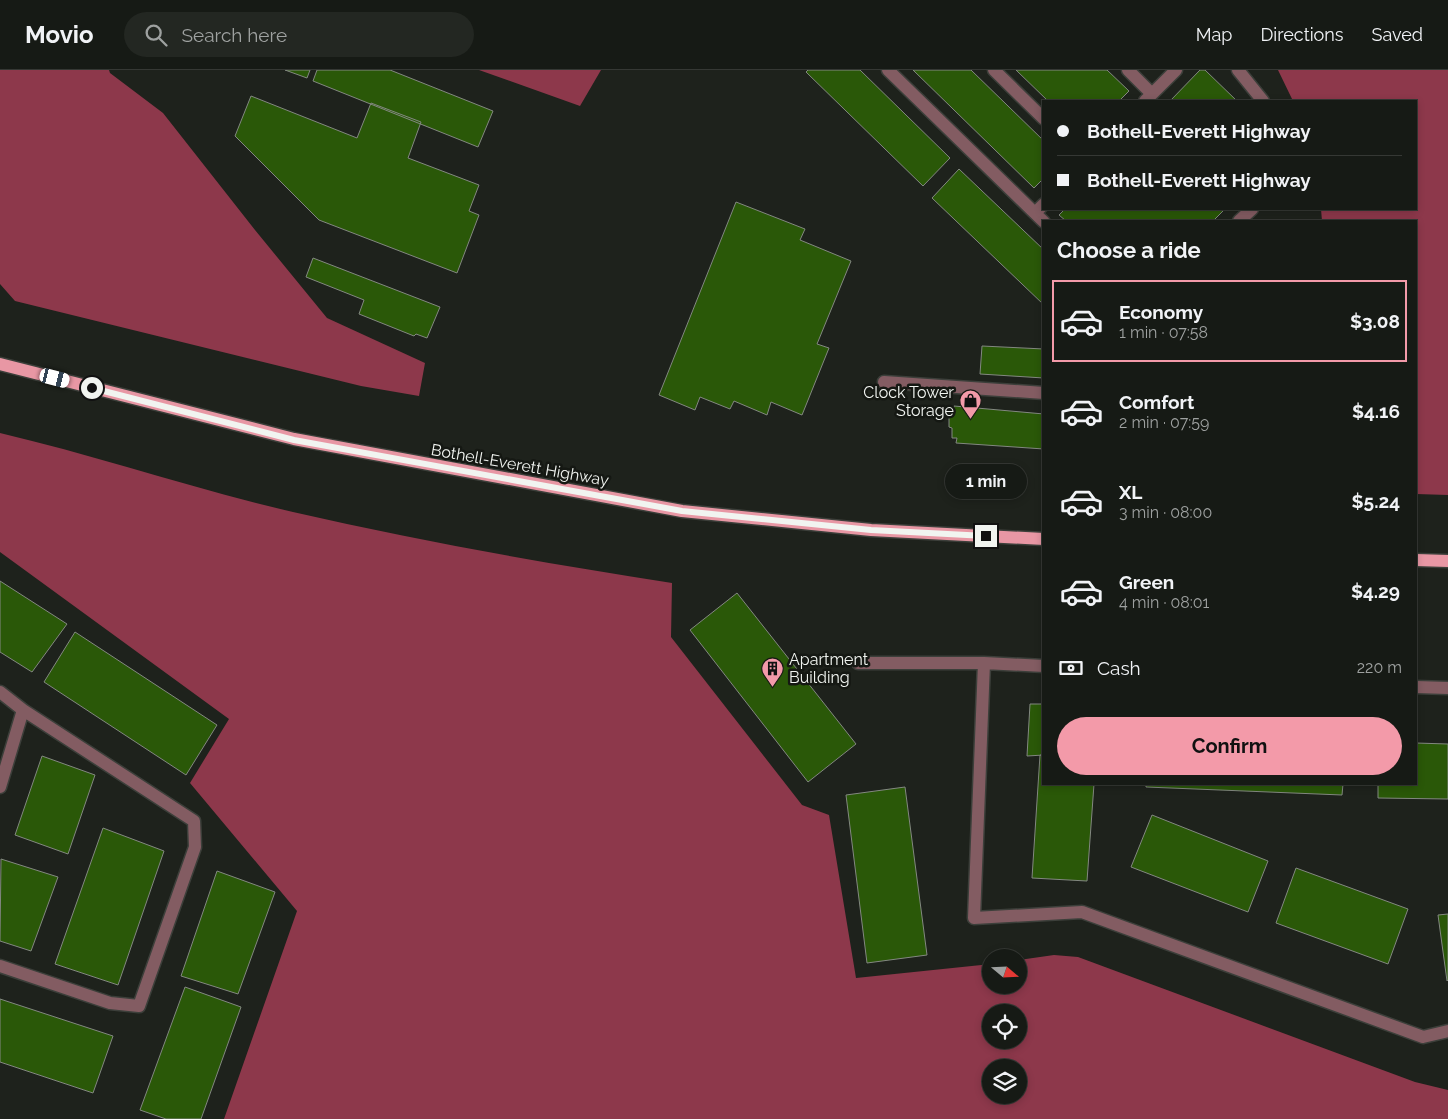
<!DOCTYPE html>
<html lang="en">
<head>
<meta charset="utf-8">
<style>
	:root { --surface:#161a15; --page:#232722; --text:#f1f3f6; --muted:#9ea1a0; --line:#353834; --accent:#f39aa9 }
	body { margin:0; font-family:Raleway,sans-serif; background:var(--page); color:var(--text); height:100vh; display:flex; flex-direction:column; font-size:19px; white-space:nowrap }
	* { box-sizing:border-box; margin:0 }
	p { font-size:16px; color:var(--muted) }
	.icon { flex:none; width:28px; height:28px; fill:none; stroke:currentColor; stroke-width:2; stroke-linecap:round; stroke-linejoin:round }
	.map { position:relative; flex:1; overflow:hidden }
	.side { position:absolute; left:1042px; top:150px; width:375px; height:565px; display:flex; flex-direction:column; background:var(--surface); border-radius:0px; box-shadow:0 2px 8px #0003,0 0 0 1px var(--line) }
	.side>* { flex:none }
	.top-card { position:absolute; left:1042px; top:30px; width:375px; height:110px; border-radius:0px; box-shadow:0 2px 8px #0003,0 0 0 1px var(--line); display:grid; align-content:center; height:110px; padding:0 15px; background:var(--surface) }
	.needle { width:32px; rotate:109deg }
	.buttons { position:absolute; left:982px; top:879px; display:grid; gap:10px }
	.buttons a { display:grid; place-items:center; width:45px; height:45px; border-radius:50%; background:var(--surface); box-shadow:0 2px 8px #0003,0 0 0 1px var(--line); font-size:25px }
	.end { position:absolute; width:22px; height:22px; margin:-11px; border:6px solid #f1f4f0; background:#111; box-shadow:0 0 0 2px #111 }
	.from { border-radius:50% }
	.bubble { position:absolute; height:35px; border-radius:18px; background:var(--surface); box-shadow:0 2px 8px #0003,0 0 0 1px var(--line); font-size:16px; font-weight:700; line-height:35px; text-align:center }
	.car { position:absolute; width:15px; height:30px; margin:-15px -8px; border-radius:6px; box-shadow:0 0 4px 1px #0007; background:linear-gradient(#fff 24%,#345 0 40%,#fff 0 76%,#345 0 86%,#fff 0) }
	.top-card b { display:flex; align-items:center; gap:18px; height:48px; font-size:19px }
	.top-card b+b { border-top:1px solid var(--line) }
	.top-card i { width:12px; height:12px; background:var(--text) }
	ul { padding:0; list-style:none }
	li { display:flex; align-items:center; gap:15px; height:82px; margin:0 10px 8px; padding:0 5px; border:2px solid transparent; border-radius:0px }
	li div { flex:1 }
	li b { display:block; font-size:19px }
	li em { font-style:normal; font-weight:700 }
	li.current { border-color:var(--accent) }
	li>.icon { width:45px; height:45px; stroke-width:1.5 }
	h2 { padding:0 15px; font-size:22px; line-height:60px }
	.pay { display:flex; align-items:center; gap:12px; height:55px; padding:0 15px; font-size:19px }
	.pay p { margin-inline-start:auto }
	.button { display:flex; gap:10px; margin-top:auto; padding:10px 15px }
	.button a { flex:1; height:58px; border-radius:30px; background:var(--accent); color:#111; font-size:20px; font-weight:700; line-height:58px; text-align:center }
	header { display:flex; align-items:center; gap:30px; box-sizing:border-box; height:70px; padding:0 25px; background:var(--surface); border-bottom:1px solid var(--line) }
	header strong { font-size:24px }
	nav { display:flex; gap:28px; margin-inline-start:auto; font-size:18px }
	.search { width:350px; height:45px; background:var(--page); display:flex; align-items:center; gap:12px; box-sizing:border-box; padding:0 18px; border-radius:28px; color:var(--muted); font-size:19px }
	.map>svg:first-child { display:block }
	.forest { fill:#8d384b; fill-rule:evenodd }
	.building { fill:#2a5808; stroke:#838881 }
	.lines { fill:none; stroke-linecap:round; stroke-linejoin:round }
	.lane-casing { stroke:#3c3f3a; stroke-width:15 }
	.street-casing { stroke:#3c3f3a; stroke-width:15 }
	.primary-casing { stroke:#3c3f3a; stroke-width:15 }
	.lane { stroke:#835c62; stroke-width:12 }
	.street { stroke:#835c62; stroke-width:12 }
	.primary { stroke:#e897a4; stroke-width:12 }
	.route { stroke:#f1f4f0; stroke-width:6 }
	.labels { text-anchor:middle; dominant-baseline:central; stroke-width:5; stroke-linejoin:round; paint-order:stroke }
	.poi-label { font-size:16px; fill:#f1f4f0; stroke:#151813; text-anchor:end }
	.street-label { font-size:16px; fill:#f1f4f0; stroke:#151813 }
</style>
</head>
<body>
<header>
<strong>Movio</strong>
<div class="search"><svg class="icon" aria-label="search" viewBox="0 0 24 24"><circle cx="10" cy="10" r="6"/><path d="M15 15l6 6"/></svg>Search here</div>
<nav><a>Map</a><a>Directions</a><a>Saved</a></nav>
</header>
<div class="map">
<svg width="1448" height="1049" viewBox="0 0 1448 1049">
	<rect width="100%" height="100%" fill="#1e221c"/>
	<path class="forest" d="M 0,0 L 109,0 L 110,3 L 163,43 L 255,160 L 327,248 L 425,293 L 419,326 L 361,316 L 15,231 L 0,214 Z
		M 479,0 L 601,0 L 580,36 Z
		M 1278,0 L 1448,0 L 1448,425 L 1416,424 L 1416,151 L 1322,151 L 1321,139 L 1416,139 L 1416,31 L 1293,31 Z
		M 0,363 C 98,386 194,419 293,442 C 418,471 545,493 672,513 L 671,567 L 802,735 L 829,745 L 856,908 L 991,894 L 991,915 L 1019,915 L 1019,890 L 1054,885 L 1078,887 L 1415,1012 L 1448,1020 L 1448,1049 L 224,1049 L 297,841 L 190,713 L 229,649 L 0,482 ZM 991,942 L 1019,942 L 1019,970 L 991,970 ZM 991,998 L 1019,998 L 1019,1025 L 991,1025 Z"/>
	<path class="building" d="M 285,0 L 310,0 L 307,8 Z
		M 317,0 L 390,0 L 493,41 L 478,77 L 313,11 Z
		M 808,0 L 860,0 L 950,88 L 923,116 L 806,2 Z
		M 913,0 L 971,0 L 1044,71 L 1044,108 L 1034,118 Z
		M 1016,0 L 1107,0 L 1129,21 L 1119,31 L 1048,31 Z
		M 1200,0 L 1205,0 L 1237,31 L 1170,31 Z
		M 251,26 L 357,68 L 371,33 L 421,52 L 408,88 L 479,115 L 469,141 L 479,145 L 457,203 L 319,150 L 235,66 Z
		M 959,99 L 1044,180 L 1044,235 L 932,128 Z
		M 736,132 L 805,159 L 800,170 L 851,191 L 817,274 L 829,278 L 802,345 L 771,332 L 767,345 L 734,331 L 730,339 L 700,327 L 695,340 L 659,325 Z
		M 1065,139 L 1225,139 L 1213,151 L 1066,151 L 1059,145 Z
		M 313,188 L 440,237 L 427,268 L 416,264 L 414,266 L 359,244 L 364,230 L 306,207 Z
		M 982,276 L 1044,279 L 1044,308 L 980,304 Z
		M 954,336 L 1044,344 L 1044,379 L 956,373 L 957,368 L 952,368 L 952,358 L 949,357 L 949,345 L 953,345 Z
		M 0,511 L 67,554 L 32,602 L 0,582 Z
		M 737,523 L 856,674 L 808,712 L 690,560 Z
		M 75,562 L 217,655 L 186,705 L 44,612 Z
		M 1030,634 L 1044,634 L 1044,685 L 1027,686 Z
		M 1416,673 L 1448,674 L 1448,729 L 1378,728 L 1378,714 L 1416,714 Z
		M 1040,685 L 1044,685 L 1044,714 L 1094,714 L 1087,811 L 1032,808 Z
		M 42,686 L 95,705 L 68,784 L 15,765 Z
		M 1146,714 L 1343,714 L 1342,725 L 1146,717 Z
		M 905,717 L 927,885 L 867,893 L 846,725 Z
		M 1152,745 L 1268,791 L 1248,842 L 1131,797 Z
		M 103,758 L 164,781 L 118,915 L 55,894 Z
		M 1,789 L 58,807 L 31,881 L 0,871 Z
		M 1296,798 L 1408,839 L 1388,894 L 1276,853 Z
		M 217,801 L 275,822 L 238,924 L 181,906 Z
		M 1448,844 L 1448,910 L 1447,911 L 1438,845 Z
		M 185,917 L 241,937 L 201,1049 L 166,1049 L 140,1040 Z
		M 0,929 L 113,966 L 93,1023 L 0,992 Z"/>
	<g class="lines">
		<defs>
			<path id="lane" d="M 888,0 L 1044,152
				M 994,0 L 1044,49
				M 1128,0 L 1152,24
				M 1238,0 L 1263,31
				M 1145,31 L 1176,0
				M 1035,143 L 1044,134
				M 1239,151 L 1252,139
				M 884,312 L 1044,323"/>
			<path id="street" d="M 858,593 L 984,593 L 1044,596
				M 984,593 L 974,848 L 1082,842 L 1423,967 L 1448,961
				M 1416,617 L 1448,618
				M 0,622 L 23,640 L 194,751 L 195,777 L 139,936 L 110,933 L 0,896
				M 0,717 L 23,640"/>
			<path id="primary" d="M 0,294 L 294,369 L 682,441 L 871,460 L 1044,469
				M 1416,490 L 1448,491"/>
		</defs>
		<use href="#lane" class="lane-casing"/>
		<use href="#street" class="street-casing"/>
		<use href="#primary" class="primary-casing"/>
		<use href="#lane" class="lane"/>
		<use href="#street" class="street"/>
		<use href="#primary" class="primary"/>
	</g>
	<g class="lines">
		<path class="route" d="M 92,318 L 294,370 L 682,441 L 871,460 L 986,466"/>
	</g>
	<defs>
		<symbol id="shop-pin" viewBox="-11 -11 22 30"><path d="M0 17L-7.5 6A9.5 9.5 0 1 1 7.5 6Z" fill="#f39aa9" stroke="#151813"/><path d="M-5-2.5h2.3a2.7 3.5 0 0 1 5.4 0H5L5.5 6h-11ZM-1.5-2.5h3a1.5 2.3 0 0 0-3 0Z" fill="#111"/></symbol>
		<symbol id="building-pin" viewBox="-11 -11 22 30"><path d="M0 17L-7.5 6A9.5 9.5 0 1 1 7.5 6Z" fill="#f39aa9" stroke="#151813"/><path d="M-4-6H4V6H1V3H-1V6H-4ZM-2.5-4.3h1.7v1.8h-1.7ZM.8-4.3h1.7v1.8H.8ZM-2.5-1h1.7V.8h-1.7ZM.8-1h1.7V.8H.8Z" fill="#111"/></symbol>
	</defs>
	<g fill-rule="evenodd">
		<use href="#shop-pin" x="958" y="318" width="25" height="34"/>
		<use href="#building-pin" x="760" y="586" width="25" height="34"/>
	</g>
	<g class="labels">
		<g class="poi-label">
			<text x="954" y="322">Clock Tower<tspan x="954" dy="18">Storage</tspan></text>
			<text x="789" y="589" text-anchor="start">Apartment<tspan x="789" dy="18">Building</tspan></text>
		</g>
		<g class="street-label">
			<text transform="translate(520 395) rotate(10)">Bothell-Everett Highway</text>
		</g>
	</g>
</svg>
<div class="buttons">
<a><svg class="needle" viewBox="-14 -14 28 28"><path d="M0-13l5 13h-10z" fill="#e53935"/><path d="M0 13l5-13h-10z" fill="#9ea1a0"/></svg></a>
<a><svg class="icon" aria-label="locate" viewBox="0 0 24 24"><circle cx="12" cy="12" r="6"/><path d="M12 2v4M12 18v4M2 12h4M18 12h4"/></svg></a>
<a><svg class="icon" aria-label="layers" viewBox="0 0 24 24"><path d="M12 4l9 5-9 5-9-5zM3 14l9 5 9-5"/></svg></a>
</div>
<i class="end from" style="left:92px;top:318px"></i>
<i class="end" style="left:986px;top:466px"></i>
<div class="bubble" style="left:945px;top:394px;width:82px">1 min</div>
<i class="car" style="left:55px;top:308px;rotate:104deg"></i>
<div class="top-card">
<b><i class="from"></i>Bothell-Everett Highway</b>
<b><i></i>Bothell-Everett Highway</b>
</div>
<section class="side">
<h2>Choose a ride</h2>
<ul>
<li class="current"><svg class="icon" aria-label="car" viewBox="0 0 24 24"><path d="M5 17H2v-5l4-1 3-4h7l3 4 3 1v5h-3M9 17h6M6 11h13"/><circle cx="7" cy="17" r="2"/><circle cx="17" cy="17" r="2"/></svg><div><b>Economy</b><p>1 min · 07:58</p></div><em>$3.08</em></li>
<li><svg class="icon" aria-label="car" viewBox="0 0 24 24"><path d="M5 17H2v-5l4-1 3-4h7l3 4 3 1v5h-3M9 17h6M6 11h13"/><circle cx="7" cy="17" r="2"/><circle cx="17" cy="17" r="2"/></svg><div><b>Comfort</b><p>2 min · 07:59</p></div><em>$4.16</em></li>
<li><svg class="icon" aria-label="car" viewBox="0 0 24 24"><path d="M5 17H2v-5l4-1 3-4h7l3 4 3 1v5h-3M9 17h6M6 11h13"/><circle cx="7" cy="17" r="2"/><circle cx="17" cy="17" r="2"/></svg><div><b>XL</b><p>3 min · 08:00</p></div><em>$5.24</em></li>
<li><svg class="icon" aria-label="car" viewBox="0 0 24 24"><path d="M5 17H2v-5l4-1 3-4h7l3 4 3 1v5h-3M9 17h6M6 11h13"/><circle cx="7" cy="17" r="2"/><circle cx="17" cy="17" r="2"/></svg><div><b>Green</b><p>4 min · 08:01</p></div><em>$4.29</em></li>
</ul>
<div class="pay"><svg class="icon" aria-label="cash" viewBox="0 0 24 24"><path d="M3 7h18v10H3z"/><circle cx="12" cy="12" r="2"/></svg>Cash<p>220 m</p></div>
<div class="button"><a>Confirm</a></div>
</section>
</div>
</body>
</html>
